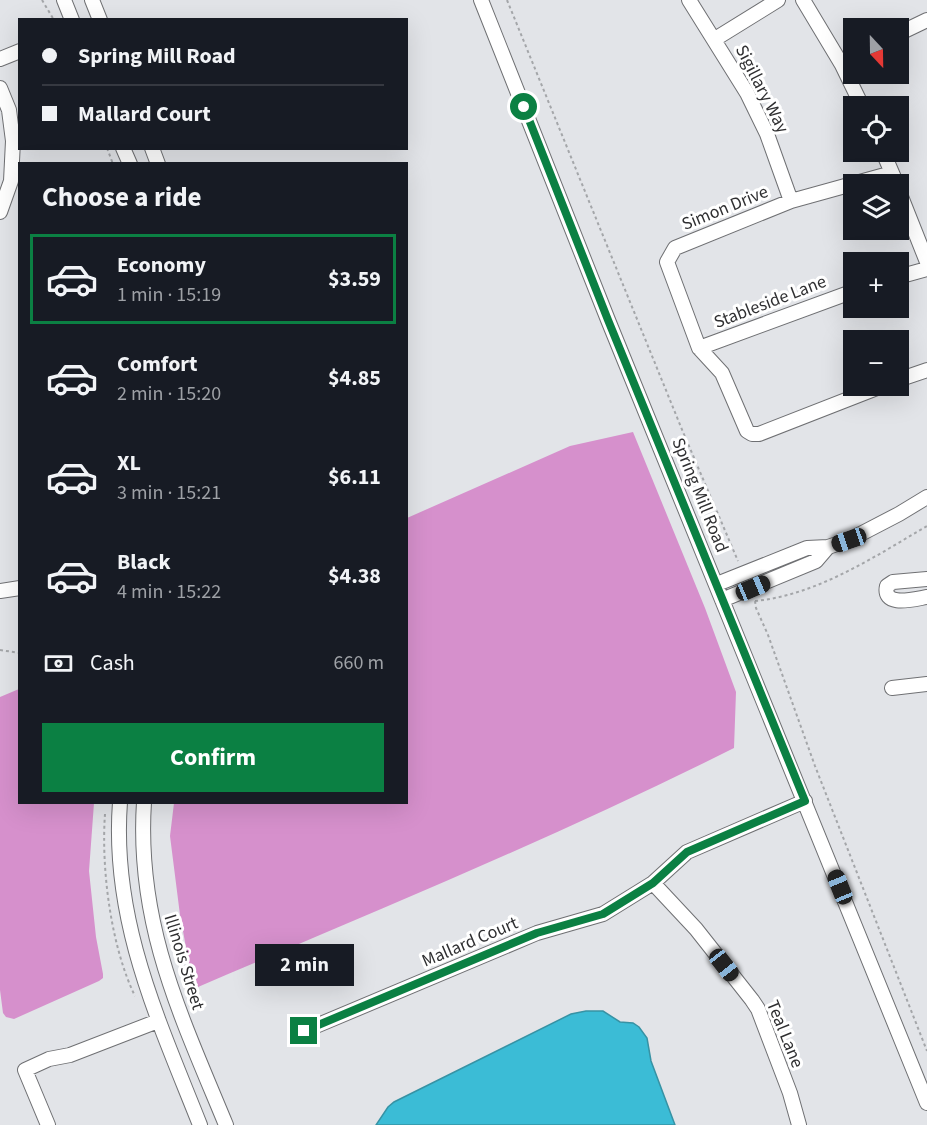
<!DOCTYPE html>
<html lang="en">
<head>
<meta charset="utf-8">
<style>
	:root { --surface:#171b24; --page:#242831; --text:#f1f3f6; --muted:#9ea1a6; --line:#363941; --accent:#0b8043 }
	body { margin:0; font-family:"Source Sans 3",sans-serif; background:var(--page); color:var(--text); height:100vh; display:flex; flex-direction:column; font-size:22px; white-space:nowrap }
	* { box-sizing:border-box; margin:0 }
	p { font-size:20px; color:var(--muted) }
	.icon { flex:none; width:33px; height:33px; fill:none; stroke:currentColor; stroke-width:2; stroke-linecap:round; stroke-linejoin:round }
	.map { position:relative; flex:1; overflow:hidden }
	.details { position:absolute; left:18px; top:162px; width:390px; height:642px; display:flex; flex-direction:column; background:var(--surface); border-radius:0px; box-shadow:0 6px 24px #0002 }
	.details>* { flex:none }
	.guide { position:absolute; left:18px; top:18px; width:390px; height:132px; border-radius:0px; box-shadow:0 6px 24px #0002; display:grid; align-content:center; height:132px; padding:0 24px; background:var(--surface) }
	.needle { width:39px; rotate:158deg }
	.controls { position:absolute; left:843px; top:18px; display:grid; gap:12px }
	.controls a { display:grid; place-items:center; width:66px; height:66px; border-radius:0px; background:var(--surface); box-shadow:0 6px 24px #0002; font-size:30px }
	.end { position:absolute; width:27px; height:27px; margin:-14px; border:8px solid #0b8043; background:#fff; box-shadow:0 0 0 3px #fff }
	.from { border-radius:50% }
	.bubble { position:absolute; height:42px; border-radius:0px; background:var(--surface); box-shadow:0 6px 24px #0002; font-size:20px; font-weight:700; line-height:42px; text-align:center }
	.car { position:absolute; width:18px; height:36px; margin:-18px -9px; border-radius:8px; box-shadow:0 0 4px 2px #0007; background:linear-gradient(#222 24%,#8ab4d8 0 40%,#222 0 76%,#8ab4d8 0 86%,#222 0) }
	.guide b { display:flex; align-items:center; gap:21px; height:57px; font-size:22px }
	.guide b+b { border-top:2px solid var(--line) }
	.guide i { width:15px; height:15px; background:var(--text) }
	ul { padding:0; list-style:none }
	li { display:flex; align-items:center; gap:18px; height:90px; margin:0 12px 9px; padding:0 12px; border:3px solid transparent; border-radius:0px }
	li div { flex:1 }
	li b { display:block; font-size:22px }
	li em { font-style:normal; font-weight:700 }
	li.selected { border-color:var(--accent) }
	li>.icon { width:54px; height:54px; stroke-width:1.5 }
	h2 { padding:0 24px; font-size:27px; line-height:72px }
	.pay { display:flex; align-items:center; gap:15px; height:66px; padding:0 24px; font-size:22px }
	.pay p { margin-inline-start:auto }
	.cta { display:flex; gap:12px; margin-top:auto; padding:12px 24px }
	.cta a { flex:1; height:69px; border-radius:0px; background:var(--accent); color:#fff; font-size:24px; font-weight:700; line-height:69px; text-align:center }
	.map>svg:first-child { display:block }
	.forest { fill:#d690cc }
	.water { fill:#3bbcd6; stroke:#3792a4; stroke-width:1.5 }
	.lines { fill:none; stroke-linecap:round; stroke-linejoin:round }
	.minor-casing { stroke:#6f7073; stroke-width:16 }
	.path { stroke:#a4a6a9; stroke-width:2; stroke-dasharray:3 3; stroke-linecap:butt }
	.minor { stroke:#fff; stroke-width:14 }
	.route { stroke:#0b8043; stroke-width:8 }
	.labels { text-anchor:middle; dominant-baseline:central; stroke-width:6; stroke-linejoin:round; paint-order:stroke }
	.street-label { font-size:18px; fill:#2f2f31; stroke:#fff }
</style>
</head>
<body>
<div class="map">
<svg width="927" height="1125" viewBox="0 0 927 1125">
	<rect width="100%" height="100%" fill="#e2e4e8"/>
	<path class="forest" d="M 633,432 L 705,608 L 736,692 L 734,748 C 559,836 378,910 198,987 L 190,969 L 180,915 L 170,836 L 174,803 L 406,802 L 407,518 L 570,446 Z
		M 19,689 L 20,802 L 94,803 L 89,871 L 96,937 L 103,974 L 103,978 L 99,981 L 14,1019 L 6,1017 L 3,1013 L 0,990 L 0,697 Z"/>
	<path class="water" d="M 586,1011 L 603,1011 L 620,1022 L 633,1023 L 639,1027 L 647,1038 L 651,1061 L 675,1125 L 376,1125 L 388,1107 L 394,1102 L 571,1014 Z"/>
	<g class="lines">
		<defs>
			<path id="minor" d="M 64,0 L 72,20
				M 92,0 L 100,20
				M 481,0 L 608,320 L 927,1103
				M 689,0 L 747,93 L 767,134 L 791,201
				M 803,0 L 842,65 L 862,106
				M 898,34 L 927,20
				M 715,39 L 778,0
				M 0,59 L 20,51
				M 0,88 L 9,110 L 13,141 L 11,181 L 0,212
				M 123,148 L 130,164
				M 152,148 L 158,164
				M 883,152 L 895,180
				M 898,189 L 927,262
				M 898,277 L 927,269
				M 699,348 L 854,291
				M 898,380 L 927,370
				M 882,386 L 759,434 L 752,434 L 747,431 L 722,373 L 699,348 L 667,262 L 675,248 L 791,201 L 892,173
				M 927,579 L 893,582 L 887,586 C 882,608 914,599 927,597
				M 717,584 L 807,548 L 828,547 L 849,540 L 899,514 L 927,497
				M 0,591 L 20,588
				M 722,600 L 816,561 L 828,547
				M 892,688 L 927,684
				M 120,802 C 111,920 158,1019 200,1125
				M 144,802 C 136,924 181,1016 226,1125
				M 653,883 L 696,929 L 752,1000 L 758,1009 L 790,1093 L 799,1125
				M 304,1031 L 537,933 L 603,914 L 653,883 L 687,852 L 805,801
				M 48,1125 L 25,1070 L 49,1059 L 70,1055 L 158,1021"/>
		</defs>
		<use href="#minor" class="minor-casing"/>
		<path class="path" d="M 42,0 L 54,20
			M 507,0 L 683,432 L 738,561
			M 107,148 L 113,164
			M 755,601 L 756,608 L 768,635 L 815,766 L 927,1051
			M 755,601 C 817,595 874,557 927,526
			M 0,650 L 20,653
			M 105,814 C 101,869 111,947 135,996"/>
		<use href="#minor" class="minor"/>
	</g>
	<g class="lines">
		<path class="route" d="M 304,1031 L 537,933 L 603,914 L 653,883 L 687,852 L 805,801 L 608,320 L 524,107"/>
	</g>
	<g class="labels">
		<g class="street-label">
			<text transform="translate(762 89) rotate(63)">Sigillary Way</text>
			<text transform="translate(725 208) rotate(-22)">Simon Drive</text>
			<text transform="translate(770 302) rotate(-21)">Stableside Lane</text>
			<text transform="translate(700 495) rotate(68)">Spring Mill Road</text>
			<text transform="translate(470 942) rotate(-23)">Mallard Court</text>
			<text transform="translate(184 962) rotate(73)">Illinois Street</text>
			<text transform="translate(785 1034) rotate(68)">Teal Lane</text>
		</g>
	</g>
</svg>
<div class="controls">
<a><svg class="needle" viewBox="-14 -14 28 28"><path d="M0-13l5 13h-10z" fill="#e53935"/><path d="M0 13l5-13h-10z" fill="#9ea1a6"/></svg></a>
<a><svg class="icon" aria-label="locate" viewBox="0 0 24 24"><circle cx="12" cy="12" r="6"/><path d="M12 2v4M12 18v4M2 12h4M18 12h4"/></svg></a>
<a><svg class="icon" aria-label="layers" viewBox="0 0 24 24"><path d="M12 4l9 5-9 5-9-5zM3 14l9 5 9-5"/></svg></a>
<a>+</a>
<a>−</a>
</div>
<i class="end from" style="left:524px;top:107px"></i>
<i class="end" style="left:304px;top:1031px"></i>
<div class="bubble" style="left:255px;top:944px;width:99px">2 min</div>
<i class="car" style="left:849px;top:540px;rotate:251deg"></i>
<i class="car" style="left:753px;top:588px;rotate:67deg"></i>
<i class="car" style="left:840px;top:887px;rotate:338deg"></i>
<i class="car" style="left:724px;top:965px;rotate:142deg"></i>
<div class="guide">
<b><i class="from"></i>Spring Mill Road</b>
<b><i></i>Mallard Court</b>
</div>
<section class="details">
<h2>Choose a ride</h2>
<ul>
<li class="selected"><svg class="icon" aria-label="car" viewBox="0 0 24 24"><path d="M5 17H2v-5l4-1 3-4h7l3 4 3 1v5h-3M9 17h6M6 11h13"/><circle cx="7" cy="17" r="2"/><circle cx="17" cy="17" r="2"/></svg><div><b>Economy</b><p>1 min · 15:19</p></div><em>$3.59</em></li>
<li><svg class="icon" aria-label="car" viewBox="0 0 24 24"><path d="M5 17H2v-5l4-1 3-4h7l3 4 3 1v5h-3M9 17h6M6 11h13"/><circle cx="7" cy="17" r="2"/><circle cx="17" cy="17" r="2"/></svg><div><b>Comfort</b><p>2 min · 15:20</p></div><em>$4.85</em></li>
<li><svg class="icon" aria-label="car" viewBox="0 0 24 24"><path d="M5 17H2v-5l4-1 3-4h7l3 4 3 1v5h-3M9 17h6M6 11h13"/><circle cx="7" cy="17" r="2"/><circle cx="17" cy="17" r="2"/></svg><div><b>XL</b><p>3 min · 15:21</p></div><em>$6.11</em></li>
<li><svg class="icon" aria-label="car" viewBox="0 0 24 24"><path d="M5 17H2v-5l4-1 3-4h7l3 4 3 1v5h-3M9 17h6M6 11h13"/><circle cx="7" cy="17" r="2"/><circle cx="17" cy="17" r="2"/></svg><div><b>Black</b><p>4 min · 15:22</p></div><em>$4.38</em></li>
</ul>
<div class="pay"><svg class="icon" aria-label="cash" viewBox="0 0 24 24"><path d="M3 7h18v10H3z"/><circle cx="12" cy="12" r="2"/></svg>Cash<p>660 m</p></div>
<div class="cta"><a>Confirm</a></div>
</section>
</div>
</body>
</html>
